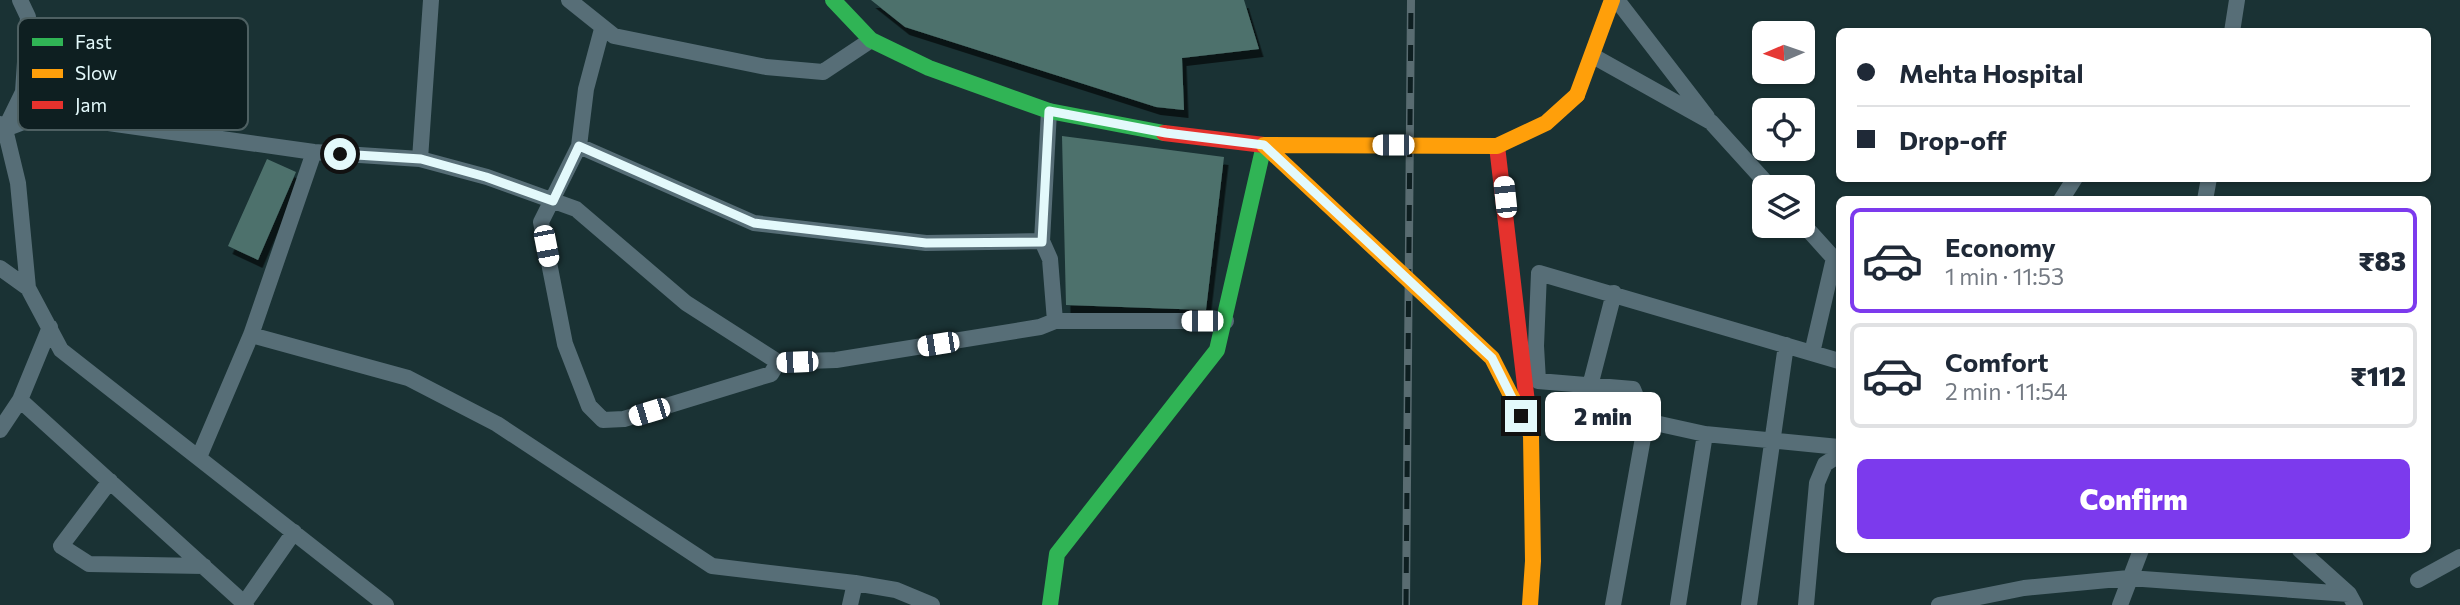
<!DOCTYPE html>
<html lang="en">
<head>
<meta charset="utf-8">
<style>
	:root { --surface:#fff; --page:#f6f6f7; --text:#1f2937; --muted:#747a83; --line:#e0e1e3; --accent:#7c3aed }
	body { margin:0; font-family:Commissioner,sans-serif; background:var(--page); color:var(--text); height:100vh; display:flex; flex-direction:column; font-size:26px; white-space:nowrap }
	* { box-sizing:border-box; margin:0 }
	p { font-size:23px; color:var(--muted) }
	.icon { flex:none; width:38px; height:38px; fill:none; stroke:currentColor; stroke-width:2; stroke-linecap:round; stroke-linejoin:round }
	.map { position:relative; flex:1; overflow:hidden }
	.details { position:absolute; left:1836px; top:196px; width:595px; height:357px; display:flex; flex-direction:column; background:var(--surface); border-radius:10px; box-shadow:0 2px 5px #0004 }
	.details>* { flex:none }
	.hud { position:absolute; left:1836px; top:28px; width:595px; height:154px; border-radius:10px; box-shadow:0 2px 5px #0004; display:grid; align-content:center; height:154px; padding:0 21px; background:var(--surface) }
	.needle { width:46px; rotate:268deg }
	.fabs { position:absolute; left:1752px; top:21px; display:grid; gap:14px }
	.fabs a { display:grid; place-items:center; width:63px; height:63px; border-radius:10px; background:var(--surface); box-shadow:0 2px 5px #0004; font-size:35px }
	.end { position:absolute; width:32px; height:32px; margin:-16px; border:9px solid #e3f9fb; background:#111; box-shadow:0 0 0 4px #111 }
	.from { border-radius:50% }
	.bubble { position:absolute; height:49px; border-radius:10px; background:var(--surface); box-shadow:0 2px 5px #0004; font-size:23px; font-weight:800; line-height:49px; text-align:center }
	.car { position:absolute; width:21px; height:42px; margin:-21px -10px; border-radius:9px; box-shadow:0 0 5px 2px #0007; background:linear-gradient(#fff 24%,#345 0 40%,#fff 0 76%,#345 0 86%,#fff 0) }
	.hud b { display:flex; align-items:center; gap:24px; height:66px; font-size:26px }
	.hud b+b { border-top:2px solid var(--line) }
	.hud i { width:18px; height:18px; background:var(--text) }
	ul { padding:12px 0 0; list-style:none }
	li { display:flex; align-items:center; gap:21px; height:105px; margin:0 14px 10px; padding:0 7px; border:4px solid var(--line); border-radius:10px }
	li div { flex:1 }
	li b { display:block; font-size:26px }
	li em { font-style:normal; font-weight:800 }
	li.on { border-color:var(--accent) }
	li>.icon { width:63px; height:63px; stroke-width:1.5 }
	.button { display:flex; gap:14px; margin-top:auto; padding:14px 21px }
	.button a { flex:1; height:80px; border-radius:10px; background:var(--accent); color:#fff; font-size:28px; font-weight:800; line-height:80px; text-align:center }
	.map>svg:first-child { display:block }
	.building { fill:#4e716c; filter:url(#shadow) }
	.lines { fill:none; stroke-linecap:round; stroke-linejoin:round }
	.street { stroke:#576e77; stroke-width:16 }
	.fast { stroke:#30b455; stroke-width:16 }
	.slow { stroke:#ff9f0a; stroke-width:16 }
	.jam { stroke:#e5322d; stroke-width:16 }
	.rail-casing { stroke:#596c71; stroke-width:8 }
	.rail { stroke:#0e1f21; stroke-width:5; stroke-dasharray:16; stroke-linecap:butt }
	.slow-bridge { stroke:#ff9f0a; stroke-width:16 }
	.route { stroke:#e3f9fb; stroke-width:9 }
	.key { fill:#0e1f21; stroke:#4e6062; stroke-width:2 }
	.key-label { font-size:19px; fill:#e3f9fb }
</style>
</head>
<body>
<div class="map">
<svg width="2460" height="605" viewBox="0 0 2460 605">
	<defs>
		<filter id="shadow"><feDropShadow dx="4.5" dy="8" stdDeviation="0" flood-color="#0009"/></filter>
	</defs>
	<rect width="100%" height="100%" fill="#1a3234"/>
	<path class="building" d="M 871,0 L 1244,0 L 1259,49 L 1182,58 L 1184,110 L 1156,107 L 905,27 Z
		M 1062,136 L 1224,157 L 1206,310 L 1066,305 Z
		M 267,159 L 296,172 L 258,260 L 228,246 Z"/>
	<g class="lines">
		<path class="street" d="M 569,0 L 614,36 L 766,67 L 823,72 L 871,40
			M 1617,0 L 1707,117
			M 602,29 L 586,89 L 579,146 L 541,222 L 565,344 L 589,406 L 603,420 L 624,419 L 771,374 L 778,362
			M 2232,32 L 2237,0
			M 1593,56 L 1711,122 L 1770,187
			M 1049,111 L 1042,241 L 1050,259 L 1055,321
			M 0,124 L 5,129 L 18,183 L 28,288 L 61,350 L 386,605
			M 5,129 L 31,119 L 66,117 L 314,152 L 420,159 L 487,177 L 576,209 L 686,303 L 778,362 L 836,360 L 1040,327 L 1055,321 L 1226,321
			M 5,129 L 23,92 L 28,17 L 20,0
			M 579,146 L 754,223 L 926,243 L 1042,241
			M 420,159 L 431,0
			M 2061,200 L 2075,178
			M 2205,200 L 2209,178
			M 1802,223 L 1839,264
			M 0,268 L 28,288
			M 251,335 L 408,378 L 497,424 L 712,566 L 855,583 L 896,590 L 932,605
			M 1812,353 L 1834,258
			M 1839,361 L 1539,273 L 1536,346 L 1538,381 L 1633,389 L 1646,421 L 1705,434 L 1839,447
			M 1590,386 L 1614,293
			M 20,400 L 246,605
			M 0,430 L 20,400 L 50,327
			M 199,457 L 251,335 L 314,152
			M 110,481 L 61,546 L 89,564 L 204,566
			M 2300,550 L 2349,594 L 2355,605
			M 2418,580 L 2460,557
			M 243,605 L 294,532
			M 850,605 L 855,583
			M 1613,605 L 1646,421
			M 1678,605 L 1705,434
			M 1749,605 L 1786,345
			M 1806,605 L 1817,483 L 1825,464 L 1839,455
			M 1939,605 L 2024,588 L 2129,578 L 2349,594
			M 2120,605 L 2141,550"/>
		<path class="fast" d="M 833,0 L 871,40 L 929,68 L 1049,111 L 1164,133
			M 1050,605 L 1057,554 L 1217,350 L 1264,145"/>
		<path class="slow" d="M 1577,95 L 1612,0"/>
		<path class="jam" d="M 1164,133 L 1264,145
			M 1497,146 L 1530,428"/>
		<defs>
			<path id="rail" d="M 1406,605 L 1411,0"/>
		</defs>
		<use href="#rail" class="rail-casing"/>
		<use href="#rail" class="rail"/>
		<path class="slow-bridge" d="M 1264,145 L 1497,146 L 1546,123 L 1577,95
			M 1264,145 L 1492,358 L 1531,435 L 1533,561 L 1530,605"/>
	</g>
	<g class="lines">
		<path class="route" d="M 340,154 L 421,159 L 486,177 L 553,201 L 579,146 L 754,223 L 926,243 L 1042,242 L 1049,111 L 1166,133 L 1264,145 L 1492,358 L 1521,416"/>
	</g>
	<rect x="18" y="18" width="230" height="112" rx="10" class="key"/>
	<rect x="32" y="38" width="31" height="8" fill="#30b455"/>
	<rect x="32" y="69" width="31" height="9" fill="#ff9f0a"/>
	<rect x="32" y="101" width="31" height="8" fill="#e5322d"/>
	<g class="key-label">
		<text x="75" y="49">Fast</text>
		<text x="75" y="80">Slow</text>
		<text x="75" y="112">Jam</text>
	</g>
</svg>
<div class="fabs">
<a><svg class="needle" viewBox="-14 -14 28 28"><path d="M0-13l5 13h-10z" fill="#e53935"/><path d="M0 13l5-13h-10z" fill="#747a83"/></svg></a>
<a><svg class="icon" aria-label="locate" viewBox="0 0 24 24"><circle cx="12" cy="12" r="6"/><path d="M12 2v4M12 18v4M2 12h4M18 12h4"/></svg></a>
<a><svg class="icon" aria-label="layers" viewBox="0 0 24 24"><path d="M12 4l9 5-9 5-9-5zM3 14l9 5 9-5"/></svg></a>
</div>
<i class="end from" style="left:340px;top:154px"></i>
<i class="end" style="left:1521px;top:416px"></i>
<div class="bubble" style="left:1545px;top:392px;width:116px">2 min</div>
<i class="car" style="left:1393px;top:145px;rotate:270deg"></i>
<i class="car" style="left:1505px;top:197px;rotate:354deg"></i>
<i class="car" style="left:546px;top:246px;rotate:169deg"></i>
<i class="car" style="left:1202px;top:321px;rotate:270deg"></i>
<i class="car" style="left:938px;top:344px;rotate:261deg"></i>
<i class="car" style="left:797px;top:362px;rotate:268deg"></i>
<i class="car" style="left:649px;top:412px;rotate:253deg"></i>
<div class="hud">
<b><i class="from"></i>Mehta Hospital</b>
<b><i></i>Drop-off</b>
</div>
<section class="details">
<ul>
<li class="on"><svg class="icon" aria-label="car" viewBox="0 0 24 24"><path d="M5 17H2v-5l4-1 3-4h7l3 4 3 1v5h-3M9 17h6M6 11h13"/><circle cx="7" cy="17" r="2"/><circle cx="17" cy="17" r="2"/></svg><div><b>Economy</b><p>1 min · 11:53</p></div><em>₹83</em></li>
<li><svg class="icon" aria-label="car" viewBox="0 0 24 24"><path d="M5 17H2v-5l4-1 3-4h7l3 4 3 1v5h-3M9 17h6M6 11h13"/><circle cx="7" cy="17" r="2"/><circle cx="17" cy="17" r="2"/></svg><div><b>Comfort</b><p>2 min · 11:54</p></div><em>₹112</em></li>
</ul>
<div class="button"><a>Confirm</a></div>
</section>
</div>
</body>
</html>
